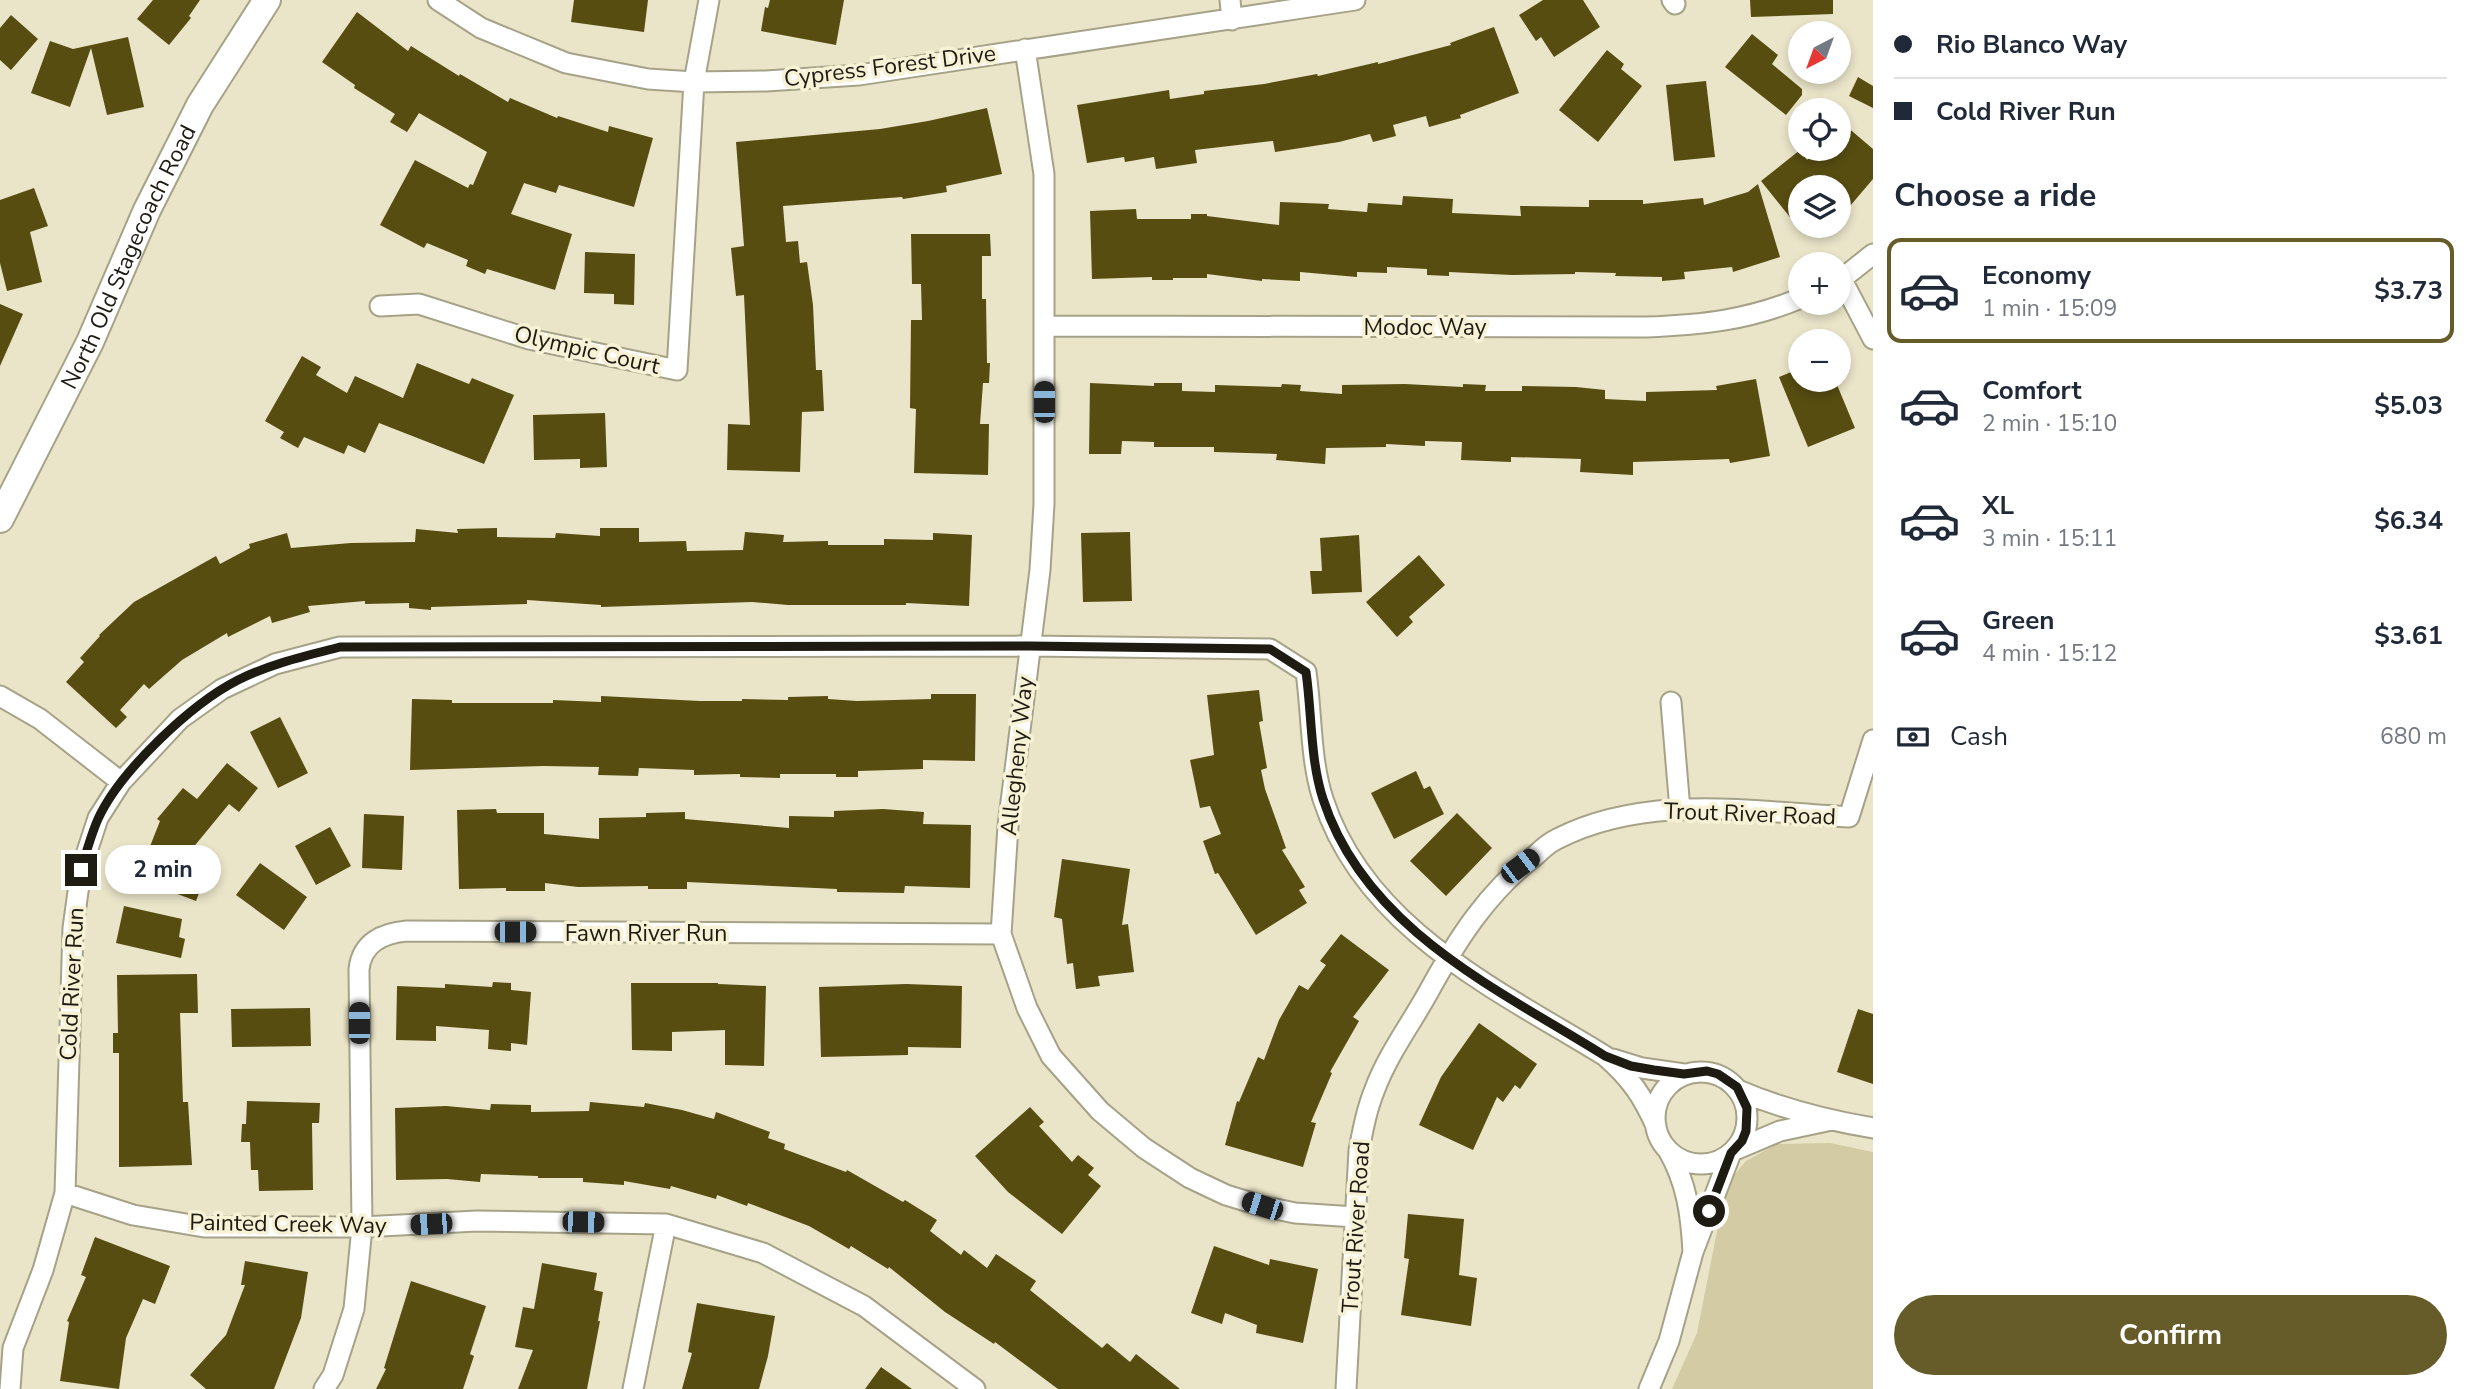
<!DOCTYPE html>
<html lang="en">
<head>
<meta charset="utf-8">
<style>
	:root { --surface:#fff; --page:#f6f6f7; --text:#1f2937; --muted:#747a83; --line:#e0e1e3; --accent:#665c29 }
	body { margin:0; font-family:"Nunito Sans",sans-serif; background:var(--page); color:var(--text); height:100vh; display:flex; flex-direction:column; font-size:26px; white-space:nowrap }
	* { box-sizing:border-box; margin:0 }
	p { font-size:23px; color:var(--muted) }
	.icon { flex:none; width:38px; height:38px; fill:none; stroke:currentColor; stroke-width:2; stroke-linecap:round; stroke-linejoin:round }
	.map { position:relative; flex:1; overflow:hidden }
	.panel { display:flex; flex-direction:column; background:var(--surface); width:595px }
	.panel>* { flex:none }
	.hud { display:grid; align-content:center; height:154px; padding:0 21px; background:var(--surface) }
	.needle { width:46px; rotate:221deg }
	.controls { position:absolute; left:1788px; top:21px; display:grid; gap:14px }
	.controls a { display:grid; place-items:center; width:63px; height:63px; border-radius:50%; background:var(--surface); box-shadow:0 4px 10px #0003; font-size:35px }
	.end { position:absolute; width:32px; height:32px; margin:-16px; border:9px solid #1d1b12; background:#fff; box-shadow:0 0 0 4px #fff }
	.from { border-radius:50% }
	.bubble { position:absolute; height:49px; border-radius:24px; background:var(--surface); box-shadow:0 4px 10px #0003; font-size:23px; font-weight:700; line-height:49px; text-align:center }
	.car { position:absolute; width:21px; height:42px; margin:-21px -10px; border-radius:9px; box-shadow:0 0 5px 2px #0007; background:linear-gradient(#222 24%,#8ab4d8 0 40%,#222 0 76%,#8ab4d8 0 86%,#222 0) }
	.hud b { display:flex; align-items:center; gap:24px; height:66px; font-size:26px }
	.hud b+b { border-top:2px solid var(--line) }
	.hud i { width:18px; height:18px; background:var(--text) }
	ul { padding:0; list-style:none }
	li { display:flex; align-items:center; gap:21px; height:105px; margin:0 14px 10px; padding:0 7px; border:4px solid transparent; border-radius:14px }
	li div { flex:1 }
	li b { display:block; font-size:26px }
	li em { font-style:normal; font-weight:700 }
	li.active { border-color:var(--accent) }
	li>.icon { width:63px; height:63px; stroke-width:1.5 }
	h2 { padding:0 21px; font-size:32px; line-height:84px }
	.pay { display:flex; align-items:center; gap:18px; height:77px; padding:0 21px; font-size:26px }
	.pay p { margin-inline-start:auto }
	.primary-button { display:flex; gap:14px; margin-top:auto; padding:14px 21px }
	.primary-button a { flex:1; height:80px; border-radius:42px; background:var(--accent); color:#fff; font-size:28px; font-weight:700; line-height:80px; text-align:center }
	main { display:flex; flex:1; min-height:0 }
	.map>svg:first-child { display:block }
	.green { fill:#d2cba3 }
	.building { fill:#574d11 }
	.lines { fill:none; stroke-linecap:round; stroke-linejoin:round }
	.street-casing { stroke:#a6a288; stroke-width:23 }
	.secondary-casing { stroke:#a6a288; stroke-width:30 }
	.street { stroke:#fff; stroke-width:19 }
	.secondary { stroke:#fff; stroke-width:26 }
	.route { stroke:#1d1b12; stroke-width:9 }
	.labels { text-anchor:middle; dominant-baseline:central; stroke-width:7; stroke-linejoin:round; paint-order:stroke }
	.street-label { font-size:23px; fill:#1d1b12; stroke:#f7f2d6 }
</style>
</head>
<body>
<main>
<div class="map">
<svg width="1873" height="1389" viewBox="0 0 1873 1389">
	<rect width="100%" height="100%" fill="#eae5c9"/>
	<path class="green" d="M 1830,1143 L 1873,1152 L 1873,1389 L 1672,1389 L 1697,1333 L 1720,1216 L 1730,1180 L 1746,1161 L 1777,1144 Z"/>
	<path class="building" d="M 153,0 L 200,0 L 189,16 L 191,18 L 169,45 L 137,19 Z
		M 574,0 L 648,0 L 644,32 L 571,22 Z
		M 770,0 L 844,0 L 836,45 L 761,31 L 765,7 L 768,8 Z
		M 1543,0 L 1583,0 L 1600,27 L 1554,57 L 1541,37 L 1536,41 L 1519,15 Z
		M 1750,0 L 1833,0 L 1833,14 L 1751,17 Z
		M 357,12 L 408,51 L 411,46 L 459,76 L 460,74 L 508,102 L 510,98 L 557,118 L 558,116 L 608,132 L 609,126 L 653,138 L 634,207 L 559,185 L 556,193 L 524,183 L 511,214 L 572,234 L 555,290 L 487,269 L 485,274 L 466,266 L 468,260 L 427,243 L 424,248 L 380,225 L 415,160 L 468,188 L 470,184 L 473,185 L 487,152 L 419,113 L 407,132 L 390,122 L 395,114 L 354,88 L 355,85 L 322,62 Z
		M 11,15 L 38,39 L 11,70 L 0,60 L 0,28 Z
		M 1494,27 L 1519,93 L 1460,115 L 1461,118 L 1429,127 L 1426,116 L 1393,125 L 1396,136 L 1373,142 L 1370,134 L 1339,142 L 1275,152 L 1273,141 L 1195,150 L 1197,163 L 1156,169 L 1154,157 L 1125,162 L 1124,157 L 1087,163 L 1077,105 L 1169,90 L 1170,99 L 1204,94 L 1204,91 L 1264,84 L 1317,74 L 1318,76 L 1378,62 L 1378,64 L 1451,45 L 1450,43 Z
		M 1752,34 L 1778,55 L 1772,64 L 1802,89 L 1802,95 L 1786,115 L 1725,67 Z
		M 128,37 L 144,107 L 107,115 L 91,48 L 70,107 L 31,93 L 50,41 L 73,49 Z
		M 1607,50 L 1624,64 L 1621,69 L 1642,86 L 1598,142 L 1559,110 Z
		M 1858,77 L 1873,86 L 1873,108 L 1849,96 Z
		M 1706,81 L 1715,157 L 1674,161 L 1666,85 Z
		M 987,108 L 1002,174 L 946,186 L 947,192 L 903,199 L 902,197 L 783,206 L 786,242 L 798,241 L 800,263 L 807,262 L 813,305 L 816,370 L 822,370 L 824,411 L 802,412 L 800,472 L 727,470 L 728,424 L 750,425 L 744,295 L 736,296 L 731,248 L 744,246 L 736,142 L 880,129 L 928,121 Z
		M 1839,120 L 1873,149 L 1873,179 L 1839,219 L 1839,187 L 1801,187 L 1801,231 L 1761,181 L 1800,150 L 1807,160 L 1816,149 L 1839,149 Z
		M 1758,184 L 1780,257 L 1733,272 L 1732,267 L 1684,272 L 1685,279 L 1662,281 L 1662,277 L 1615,276 L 1616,273 L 1575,272 L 1575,274 L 1512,275 L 1449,272 L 1449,276 L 1427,275 L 1427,269 L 1387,267 L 1387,273 L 1357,272 L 1357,277 L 1300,272 L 1300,281 L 1262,279 L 1262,281 L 1207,274 L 1207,278 L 1173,278 L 1173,280 L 1152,280 L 1152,277 L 1092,279 L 1090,211 L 1136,209 L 1137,219 L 1191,219 L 1191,214 L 1207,214 L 1207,216 L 1279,225 L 1280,202 L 1329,204 L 1328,209 L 1367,212 L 1368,203 L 1402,205 L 1403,196 L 1453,199 L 1452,213 L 1521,216 L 1520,206 L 1589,207 L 1589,200 L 1643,200 L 1643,204 L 1703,198 L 1704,205 L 1748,192 Z
		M 34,188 L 48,226 L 30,232 L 42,282 L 7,291 L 0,263 L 0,200 Z
		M 911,234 L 990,234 L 991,256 L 982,256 L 982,299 L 986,299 L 987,363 L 990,363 L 989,383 L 983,383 L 980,424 L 989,424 L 988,475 L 914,473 L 916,409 L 910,408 L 911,320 L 922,320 L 921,284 L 912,284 Z
		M 585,252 L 635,254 L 634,305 L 614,304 L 614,294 L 584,293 Z
		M 0,304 L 23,314 L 0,366 Z
		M 302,356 L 321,367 L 316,375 L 347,393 L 355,376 L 403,398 L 417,363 L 469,384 L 472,378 L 514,395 L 484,464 L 379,423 L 365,453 L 348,445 L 344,454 L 304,437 L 298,448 L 280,438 L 284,432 L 265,421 Z
		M 1801,368 L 1801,380 L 1835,380 L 1855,428 L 1808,447 L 1779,377 Z
		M 1756,379 L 1770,456 L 1730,463 L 1729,459 L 1633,462 L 1633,475 L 1580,472 L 1581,459 L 1511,457 L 1511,462 L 1461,460 L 1462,442 L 1425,441 L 1425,446 L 1386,444 L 1386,447 L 1326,448 L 1325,464 L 1276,460 L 1277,454 L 1214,452 L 1214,447 L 1154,447 L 1154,442 L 1122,441 L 1121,454 L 1089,454 L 1090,383 L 1154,386 L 1154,383 L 1182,383 L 1182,391 L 1215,392 L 1215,385 L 1281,387 L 1282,384 L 1301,385 L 1300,391 L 1342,394 L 1342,385 L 1405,384 L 1463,387 L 1463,384 L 1486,385 L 1485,391 L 1522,391 L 1522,386 L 1576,387 L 1605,390 L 1605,399 L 1646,401 L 1646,392 L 1717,390 L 1716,386 Z
		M 605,413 L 607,467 L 580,468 L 580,459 L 534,460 L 533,415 Z
		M 497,528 L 497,537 L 555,538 L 556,533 L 600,536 L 600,528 L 639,528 L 639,542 L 686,541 L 687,551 L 743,550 L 745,532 L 784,535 L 783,542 L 828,541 L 828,545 L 884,545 L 884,539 L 933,540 L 933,533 L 972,535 L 969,606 L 906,603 L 906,605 L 788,605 L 752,602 L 601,607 L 601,605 L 527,600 L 527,604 L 431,607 L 431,610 L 409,608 L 409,603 L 365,604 L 365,601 L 308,606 L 310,612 L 272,623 L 270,616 L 228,637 L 227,633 L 182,660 L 149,689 L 144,684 L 120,710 L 127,717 L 116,728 L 66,682 L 84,662 L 80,658 L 100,636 L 99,635 L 134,602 L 216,556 L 220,564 L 250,548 L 249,544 L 287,533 L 291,548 L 351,543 L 415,542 L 416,529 L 458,533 L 457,529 Z
		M 1130,532 L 1132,601 L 1083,602 L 1081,533 Z
		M 1359,535 L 1362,592 L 1312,594 L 1310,571 L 1322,571 L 1320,538 Z
		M 1419,555 L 1445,585 L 1409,617 L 1413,622 L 1397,637 L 1366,602 Z
		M 1259,690 L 1263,721 L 1259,722 L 1267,768 L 1261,770 L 1265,789 L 1286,848 L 1282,850 L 1305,887 L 1299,890 L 1307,903 L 1256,935 L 1218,873 L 1215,874 L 1203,841 L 1221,834 L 1210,806 L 1200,808 L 1190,760 L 1214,755 L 1207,695 Z
		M 931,694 L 976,694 L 975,761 L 923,760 L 923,769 L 858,771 L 858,777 L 836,777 L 836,774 L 780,774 L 780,778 L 740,777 L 740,774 L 694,775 L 694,770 L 639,768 L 638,776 L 598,775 L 599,767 L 544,766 L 410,770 L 412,699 L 452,700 L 452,703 L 553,703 L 553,700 L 601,702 L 601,696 L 700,701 L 742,701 L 742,699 L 788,700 L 788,697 L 828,696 L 828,699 L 857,701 L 931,699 Z
		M 280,717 L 308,773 L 278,788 L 250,732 Z
		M 227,763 L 258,788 L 239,812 L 229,804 L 187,855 L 201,861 L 195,877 L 204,880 L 196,901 L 130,876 L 138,856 L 145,859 L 160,821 L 157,819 L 183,788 L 197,799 Z
		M 1416,771 L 1424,789 L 1430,786 L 1444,814 L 1394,839 L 1371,793 Z
		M 496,809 L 497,813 L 544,813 L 544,834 L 599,839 L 599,818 L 646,817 L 646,813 L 685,812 L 685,819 L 789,828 L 789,816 L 834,817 L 834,811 L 883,809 L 924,812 L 923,824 L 971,825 L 970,888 L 905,886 L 904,893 L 837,892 L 837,889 L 687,882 L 687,889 L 648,889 L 648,886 L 578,887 L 545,883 L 545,891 L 506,891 L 506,888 L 459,889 L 457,810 Z
		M 1457,813 L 1492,848 L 1446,896 L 1410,861 Z
		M 364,814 L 404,816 L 402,870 L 362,868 Z
		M 330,827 L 351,866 L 316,885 L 295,846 Z
		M 1062,859 L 1130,869 L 1122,925 L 1128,924 L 1134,972 L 1098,976 L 1100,986 L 1076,989 L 1073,963 L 1067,964 L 1062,919 L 1054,917 Z
		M 260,863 L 307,897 L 284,930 L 236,895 Z
		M 124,906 L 182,919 L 179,937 L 185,939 L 181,958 L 116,943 Z
		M 1341,934 L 1389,970 L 1353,1017 L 1359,1021 L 1330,1072 L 1332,1073 L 1311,1122 L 1316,1123 L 1303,1167 L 1225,1145 L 1237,1101 L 1239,1102 L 1258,1057 L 1264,1060 L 1279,1020 L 1299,985 L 1308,990 L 1326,965 L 1320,961 Z
		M 197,974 L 198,1013 L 180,1013 L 183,1102 L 188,1102 L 192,1165 L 119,1167 L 119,1053 L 113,1053 L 113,1033 L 118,1033 L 117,975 Z
		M 493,982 L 511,983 L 511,990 L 531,992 L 527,1045 L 511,1043 L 511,1051 L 488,1049 L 489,1030 L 436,1026 L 436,1041 L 396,1040 L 397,986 L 445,988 L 445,984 L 492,987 Z
		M 631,983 L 718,983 L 718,984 L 766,986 L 764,1066 L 725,1065 L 725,1030 L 672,1032 L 672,1051 L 632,1050 Z
		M 906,984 L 962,986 L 961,1048 L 908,1047 L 908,1055 L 821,1057 L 819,987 Z
		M 310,1008 L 311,1046 L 232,1047 L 231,1009 Z
		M 1858,1009 L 1873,1014 L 1873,1084 L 1837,1072 Z
		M 1479,1023 L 1537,1064 L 1520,1089 L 1515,1085 L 1503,1102 L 1497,1097 L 1473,1150 L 1419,1125 L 1441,1077 Z
		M 247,1101 L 320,1103 L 319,1123 L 312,1123 L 313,1190 L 259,1191 L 258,1170 L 251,1170 L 250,1142 L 241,1142 L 242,1124 L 246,1124 Z
		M 590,1102 L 644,1107 L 645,1103 L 682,1110 L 714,1119 L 716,1112 L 770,1132 L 768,1138 L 785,1144 L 784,1149 L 846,1172 L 847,1170 L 903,1202 L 905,1200 L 937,1220 L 930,1231 L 961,1255 L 964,1250 L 987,1268 L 996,1254 L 1036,1281 L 1030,1290 L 1102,1348 L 1107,1343 L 1130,1362 L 1136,1354 L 1180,1389 L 1058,1389 L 995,1342 L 994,1344 L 945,1312 L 889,1267 L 888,1269 L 851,1246 L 849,1249 L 809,1226 L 748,1203 L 747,1206 L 717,1195 L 716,1199 L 671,1186 L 670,1189 L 624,1181 L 624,1185 L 583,1182 L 583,1178 L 538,1178 L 538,1176 L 481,1174 L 480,1182 L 447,1179 L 396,1180 L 395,1108 L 446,1106 L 490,1110 L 491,1104 L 531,1105 L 531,1112 L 589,1111 Z
		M 1030,1107 L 1044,1122 L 1039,1126 L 1072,1162 L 1078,1155 L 1094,1168 L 1088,1175 L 1101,1186 L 1062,1234 L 1008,1192 L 975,1156 Z
		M 1408,1214 L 1464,1219 L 1459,1275 L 1477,1278 L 1471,1326 L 1401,1315 L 1409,1259 L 1404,1258 Z
		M 95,1237 L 170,1266 L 155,1304 L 143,1299 L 126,1338 L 119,1389 L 60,1381 L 69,1322 L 67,1321 L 86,1277 L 81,1275 Z
		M 1214,1246 L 1269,1265 L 1270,1259 L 1318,1269 L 1303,1343 L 1256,1333 L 1257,1325 L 1225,1313 L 1222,1324 L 1191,1313 Z
		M 245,1261 L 308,1272 L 301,1318 L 274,1389 L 206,1389 L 190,1375 L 226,1335 L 245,1285 L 241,1285 Z
		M 542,1263 L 597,1273 L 594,1290 L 603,1292 L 598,1321 L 600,1321 L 587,1389 L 518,1389 L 533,1350 L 515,1347 L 523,1307 L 534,1309 Z
		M 411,1281 L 486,1306 L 470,1354 L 474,1356 L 463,1389 L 376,1389 L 386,1369 L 384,1368 Z
		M 697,1303 L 775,1316 L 768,1356 L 759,1389 L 682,1389 L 692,1353 L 688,1352 Z
		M 881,1367 L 912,1389 L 865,1389 Z"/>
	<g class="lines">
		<defs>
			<path id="street" d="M 438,0 L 481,28 L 566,63 L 648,79 L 694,82 L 766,81 L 859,75 L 1355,0
				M 1230,0 L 1232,20
				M 1672,0 L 1675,4
				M 1025,49 L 1044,174 L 1044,504 L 1040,570 L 1008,826 L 1001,934 L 1027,1008 L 1051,1056 L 1100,1111 L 1144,1148 L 1190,1178 L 1226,1195 L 1262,1206 L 1295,1213 L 1355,1217
				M 1842,280 L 1873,339
				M 1839,281 L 1873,254
				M 380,306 L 419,304 L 529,339 L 677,370 L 694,82 L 709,0
				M 1045,326 L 1646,327 C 1702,325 1749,320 1801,298
				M 0,696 L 40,719 L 121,782
				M 1671,702 L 1680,810
				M 1613,1059 L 1642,1068 L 1684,1074
				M1655 1118a46 46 0 1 1 92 0a46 46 0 1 1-92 0Z
				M 1738,1090 C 1782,1109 1826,1120 1873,1128
				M 1668,1150 C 1687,1183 1691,1215 1693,1252 L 1731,1153
				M 1735,1150 L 1780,1131 L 1827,1121
				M 65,1193 L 133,1215 L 204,1227 L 362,1227 L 477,1221 L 666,1224 L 763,1253 L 864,1306 L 975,1389
				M 10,1389 L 13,1348 L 43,1270 L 65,1193 L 73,928 L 81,870 L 98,818 L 121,782 L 180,719 L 222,689 L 275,664 L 340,647 L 1029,646 L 1270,649 L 1306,672 C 1312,714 1310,759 1323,799 C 1365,929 1498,990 1605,1056 C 1631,1079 1642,1095 1656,1126
				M 324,1389 L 333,1375 L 354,1309 L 362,1227 L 359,969 C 362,943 382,933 407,931 L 1001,934
				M 633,1389 L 666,1224
				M 1346,1389 L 1359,1150 C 1363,1129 1367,1108 1375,1089 C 1388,1054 1411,1024 1429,991 C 1457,940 1488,891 1536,855 C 1542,849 1549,843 1557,839 C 1646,793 1753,812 1849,817 L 1873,740
				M 1649,1389 L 1669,1341 L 1693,1252"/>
			<g id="secondary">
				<path id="s1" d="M 0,519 L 90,342 L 147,210 L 200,105 L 267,0"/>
			</g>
		</defs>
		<use href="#street" class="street-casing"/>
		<use href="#secondary" class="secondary-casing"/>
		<use href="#street" class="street"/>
		<use href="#secondary" class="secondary"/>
	</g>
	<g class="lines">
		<path class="route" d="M 81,870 C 86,853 91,835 98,819 C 120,771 191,704 238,680 C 270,664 305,656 340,647 L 1029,646 L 1270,649 L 1306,672 C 1312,714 1310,759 1323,799 C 1365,929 1498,989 1605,1056 L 1631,1066 L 1654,1070 L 1684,1074 L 1707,1071 L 1718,1074 L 1737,1087 L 1747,1108 L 1746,1131 L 1742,1141 L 1731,1153 L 1709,1211"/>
	</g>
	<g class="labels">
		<g class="street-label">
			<text transform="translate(890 66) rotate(-7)">Cypress Forest Drive</text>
			<text stroke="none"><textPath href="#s1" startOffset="292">North Old Stagecoach Road</textPath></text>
			<text x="1425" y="327">Modoc Way</text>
			<text transform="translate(587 350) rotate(13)">Olympic Court</text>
			<text transform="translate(1017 756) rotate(-84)">Allegheny Way</text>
			<text transform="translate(1750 814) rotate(2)">Trout River Road</text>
			<text x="646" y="933">Fawn River Run</text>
			<text transform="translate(72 984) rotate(-87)">Cold River Run</text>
			<text transform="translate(288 1224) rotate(1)">Painted Creek Way</text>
			<text transform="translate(1356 1227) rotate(-86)">Trout River Road</text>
		</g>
	</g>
</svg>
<div class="controls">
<a><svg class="needle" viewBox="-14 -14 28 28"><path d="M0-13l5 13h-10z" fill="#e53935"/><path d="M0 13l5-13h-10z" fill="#747a83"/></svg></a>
<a><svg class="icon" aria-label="locate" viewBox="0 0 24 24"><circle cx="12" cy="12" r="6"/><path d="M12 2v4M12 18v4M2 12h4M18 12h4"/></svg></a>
<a><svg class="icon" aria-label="layers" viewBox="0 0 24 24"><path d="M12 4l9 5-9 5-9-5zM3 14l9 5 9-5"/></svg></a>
<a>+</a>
<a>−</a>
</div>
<i class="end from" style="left:1709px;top:1211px"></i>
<i class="end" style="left:81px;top:870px"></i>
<div class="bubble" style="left:105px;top:845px;width:116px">2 min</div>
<i class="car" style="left:1044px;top:402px;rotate:0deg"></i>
<i class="car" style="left:1520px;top:866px;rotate:53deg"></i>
<i class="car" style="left:515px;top:932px;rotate:90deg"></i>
<i class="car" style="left:359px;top:1023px;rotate:0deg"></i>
<i class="car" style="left:1262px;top:1206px;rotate:288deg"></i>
<i class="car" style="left:583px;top:1222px;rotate:91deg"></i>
<i class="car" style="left:431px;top:1224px;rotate:267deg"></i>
</div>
<section class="panel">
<div class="hud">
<b><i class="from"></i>Rio Blanco Way</b>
<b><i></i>Cold River Run</b>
</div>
<h2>Choose a ride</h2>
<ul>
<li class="active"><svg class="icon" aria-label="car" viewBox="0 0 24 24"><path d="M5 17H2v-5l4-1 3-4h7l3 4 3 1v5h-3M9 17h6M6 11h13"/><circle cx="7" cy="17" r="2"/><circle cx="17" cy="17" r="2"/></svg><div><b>Economy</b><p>1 min · 15:09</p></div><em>$3.73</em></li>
<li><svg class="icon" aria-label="car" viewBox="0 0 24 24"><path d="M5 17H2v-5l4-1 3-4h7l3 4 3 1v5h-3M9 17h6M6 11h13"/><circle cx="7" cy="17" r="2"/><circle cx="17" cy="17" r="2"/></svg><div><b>Comfort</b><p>2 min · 15:10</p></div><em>$5.03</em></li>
<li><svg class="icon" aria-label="car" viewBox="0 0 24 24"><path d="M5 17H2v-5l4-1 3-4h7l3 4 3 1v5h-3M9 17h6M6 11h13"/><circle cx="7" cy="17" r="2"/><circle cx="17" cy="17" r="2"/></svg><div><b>XL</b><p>3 min · 15:11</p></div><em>$6.34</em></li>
<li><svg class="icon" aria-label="car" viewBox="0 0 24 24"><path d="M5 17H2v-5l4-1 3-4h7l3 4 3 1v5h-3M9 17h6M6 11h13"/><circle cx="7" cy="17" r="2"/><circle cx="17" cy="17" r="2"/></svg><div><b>Green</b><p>4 min · 15:12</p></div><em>$3.61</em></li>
</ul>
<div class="pay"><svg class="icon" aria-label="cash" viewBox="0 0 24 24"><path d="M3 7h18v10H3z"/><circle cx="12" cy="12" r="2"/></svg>Cash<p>680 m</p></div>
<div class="primary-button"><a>Confirm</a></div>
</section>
</main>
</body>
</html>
